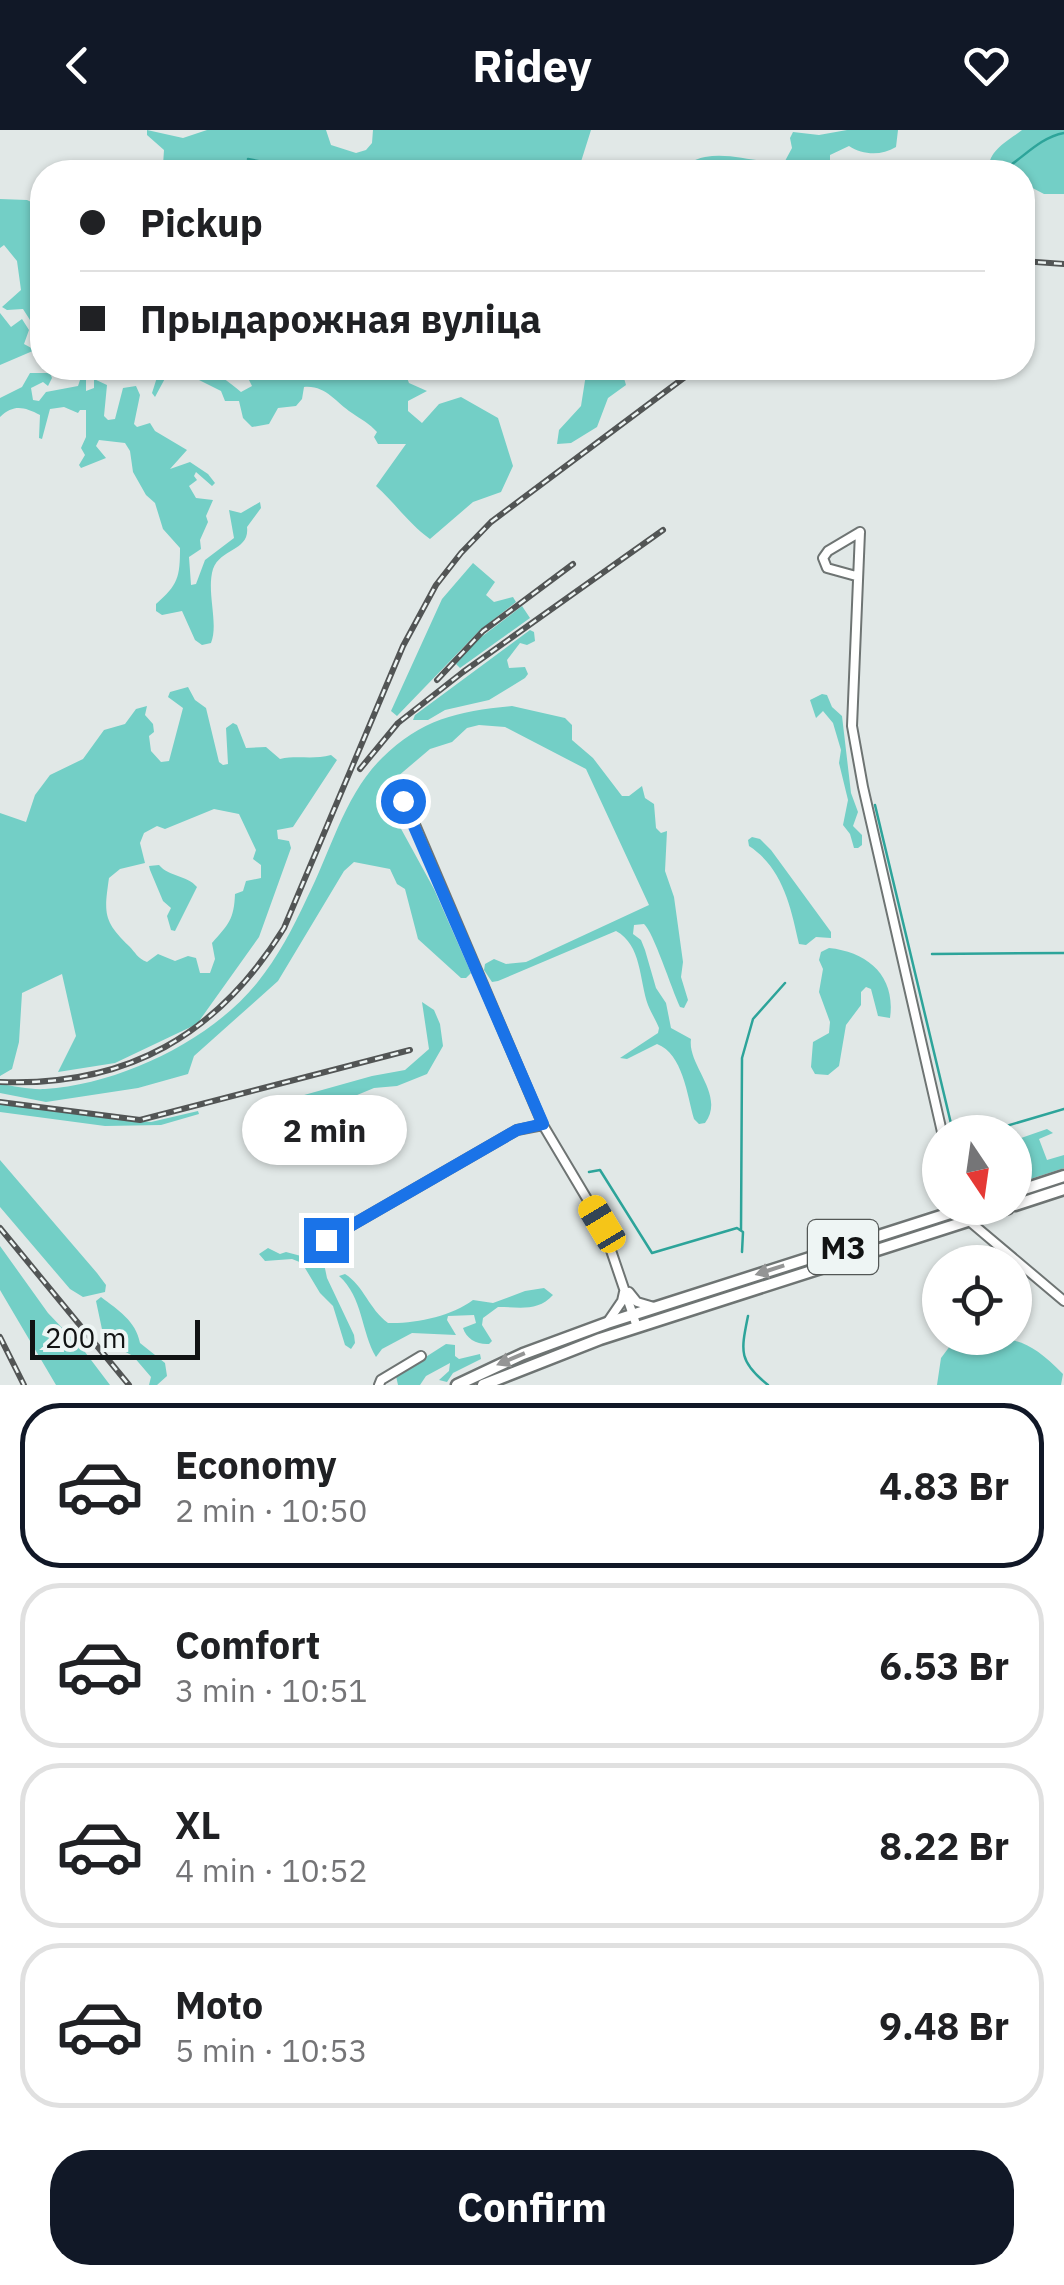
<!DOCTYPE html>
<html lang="en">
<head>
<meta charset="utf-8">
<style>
	:root { --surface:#fff; --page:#f2f2f2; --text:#202124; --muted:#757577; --line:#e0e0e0; --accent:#111827 }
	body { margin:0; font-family:"IBM Plex Sans",sans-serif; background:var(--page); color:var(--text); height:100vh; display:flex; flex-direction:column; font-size:38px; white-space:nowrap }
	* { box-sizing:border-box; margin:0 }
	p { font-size:32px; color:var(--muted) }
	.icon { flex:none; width:55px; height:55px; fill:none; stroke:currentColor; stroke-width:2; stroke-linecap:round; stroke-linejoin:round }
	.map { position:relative; height:1255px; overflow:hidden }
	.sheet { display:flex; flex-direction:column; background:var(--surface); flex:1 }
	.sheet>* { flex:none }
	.banner { position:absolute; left:30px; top:30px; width:1005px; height:220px; border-radius:40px; box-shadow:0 2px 8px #0004; display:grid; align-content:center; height:220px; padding:0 50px; background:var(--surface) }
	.needle { width:65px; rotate:167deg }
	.fabs { position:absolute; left:922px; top:985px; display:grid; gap:20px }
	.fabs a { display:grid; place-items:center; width:110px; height:110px; border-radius:50%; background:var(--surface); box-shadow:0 2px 8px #0004; font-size:50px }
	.scale { position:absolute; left:30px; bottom:25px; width:170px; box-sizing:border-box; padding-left:10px; border:5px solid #111313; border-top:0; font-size:28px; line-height:35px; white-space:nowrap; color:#111313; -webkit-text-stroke:8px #eef5f4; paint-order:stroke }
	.end { position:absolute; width:45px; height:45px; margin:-22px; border:12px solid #1a73e8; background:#fff; box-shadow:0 0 0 5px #fff }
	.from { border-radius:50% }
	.bubble { position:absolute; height:70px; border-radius:35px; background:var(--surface); box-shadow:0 2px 8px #0004; font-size:32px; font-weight:700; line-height:70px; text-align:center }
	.car { position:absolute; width:30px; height:60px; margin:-30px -15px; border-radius:12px; box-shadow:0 0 8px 2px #0007; background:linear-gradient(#f5c518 24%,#345 0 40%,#f5c518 0 76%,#345 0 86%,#f5c518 0) }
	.banner b { display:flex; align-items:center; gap:35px; height:95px; font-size:38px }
	.banner b+b { border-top:2px solid var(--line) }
	.banner i { width:25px; height:25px; background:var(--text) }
	ul { padding:18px 0 0; list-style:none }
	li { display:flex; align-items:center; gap:30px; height:165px; margin:0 20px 15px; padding:0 30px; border:5px solid var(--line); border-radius:40px }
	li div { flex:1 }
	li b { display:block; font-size:38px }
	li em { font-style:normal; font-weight:700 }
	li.selected { border-color:var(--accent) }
	li>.icon { width:90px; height:90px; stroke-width:1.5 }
	.action { display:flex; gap:20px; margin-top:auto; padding:20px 50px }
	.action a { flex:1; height:115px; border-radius:40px; background:var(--accent); color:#fff; font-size:40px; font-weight:700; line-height:115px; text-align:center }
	header { display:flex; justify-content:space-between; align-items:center; height:130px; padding:0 50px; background:var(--accent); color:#fff; font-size:45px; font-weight:700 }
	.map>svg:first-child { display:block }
	.green { fill:#73cfc6; fill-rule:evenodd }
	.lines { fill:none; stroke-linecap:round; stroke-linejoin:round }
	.stream { stroke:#2da49a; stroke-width:2.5 }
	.minor-casing { stroke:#6e7473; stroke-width:12 }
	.major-casing { stroke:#6e7473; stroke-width:15 }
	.minor { stroke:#fff; stroke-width:8 }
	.major { stroke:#fff; stroke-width:10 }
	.rail-casing { stroke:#525555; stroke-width:6 }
	.rail { stroke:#eef5f4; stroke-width:2.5; stroke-dasharray:8; stroke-linecap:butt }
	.oneway { fill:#949595 }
	.route { stroke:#1a73e8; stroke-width:12 }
	.labels { text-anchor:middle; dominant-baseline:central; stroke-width:8; stroke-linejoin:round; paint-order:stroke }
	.shield { fill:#eef5f4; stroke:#535756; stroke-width:2.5 }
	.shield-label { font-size:32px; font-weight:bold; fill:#111313 }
</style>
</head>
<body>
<header><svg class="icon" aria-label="back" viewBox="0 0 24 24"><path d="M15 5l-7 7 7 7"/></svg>Ridey<svg class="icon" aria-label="heart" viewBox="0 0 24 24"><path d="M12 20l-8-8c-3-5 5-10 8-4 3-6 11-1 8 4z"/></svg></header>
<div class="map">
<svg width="1064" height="1255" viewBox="0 0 1064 1255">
	<rect width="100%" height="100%" fill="#e1e8e7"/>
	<path class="green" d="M 147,0 L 183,8 L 207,0 L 326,0 L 331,15 L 356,23 L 366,20 L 372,13 L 373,0 L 591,0 L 579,38 L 581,42 L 169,42 L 163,35 L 164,20 L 147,5 Z
		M 847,0 L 898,0 L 896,17 C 881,26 863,25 849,16 L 830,25 L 830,35 L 840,42 L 668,42 C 680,38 693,29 705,27 C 732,22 756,34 785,31 L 792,18 L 790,8 L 793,2 L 819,5 Z
		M 1022,0 L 1064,0 L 1064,64 L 1044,64 L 1023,53 L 1022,42 L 972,42 L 980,32 L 989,35 C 991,19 1009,10 1022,0 Z
		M 0,69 L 27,70 L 42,77 L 42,201 L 37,201 L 23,179 L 7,180 L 2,177 L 21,160 L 17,131 L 4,115 L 0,118 Z
		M 0,183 L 11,197 L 22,189 L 29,200 L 24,214 L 35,220 L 0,235 Z
		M 160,238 C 199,237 210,235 241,262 L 252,256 L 243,238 L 250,242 L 252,238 L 403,238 L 409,253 L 427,261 L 408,271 L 408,281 L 422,293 L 439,274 L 461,267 L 498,288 L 513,336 L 501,362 L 473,372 L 430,409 C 409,394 395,373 376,356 L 406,314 L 378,314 L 374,307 L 377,302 C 369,293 362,290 352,283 C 335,272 326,255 304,257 L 302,269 L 296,276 L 278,278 L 269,294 L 252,297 L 243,288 L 239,271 L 225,271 L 221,261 L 179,240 L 169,241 L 155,267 L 152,263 Z
		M 587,238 L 621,238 L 626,255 L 608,268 L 597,297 L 571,313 L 557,314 L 559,300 L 581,276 Z
		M 30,243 L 50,243 L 52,248 L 48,256 L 43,252 L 31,258 L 33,270 L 39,271 L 46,262 L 78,256 L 81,247 L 86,247 L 86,261 L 94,258 L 94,249 L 107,255 L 104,286 L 108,290 L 115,289 L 123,258 L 136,256 L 140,265 L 134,294 L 137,297 L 150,293 L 155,301 L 187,320 L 170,339 L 190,332 L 208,344 L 215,353 L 212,356 L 196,342 L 194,346 L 197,350 L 189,356 L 196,368 L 213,370 L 206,386 L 208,392 L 200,410 L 201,419 L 189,427 L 191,455 L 196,454 L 205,430 L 234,408 L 229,380 L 241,383 L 260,372 L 261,378 L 247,397 C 250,421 221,418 213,439 C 206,462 219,493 211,513 L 202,515 L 195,510 L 182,481 L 162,485 L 156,481 L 156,474 C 178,455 180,447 180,418 L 163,399 L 155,373 L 146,365 L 133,342 L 130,321 L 125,313 L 99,310 L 96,316 L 106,328 L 81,338 L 79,335 L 85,325 L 81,318 L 86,307 L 86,280 L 80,280 L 78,283 L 64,277 L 50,279 L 42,309 L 39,308 L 40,285 C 24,277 14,274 0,287 L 0,268 L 22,257 Z
		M 473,433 L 495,452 L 486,465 L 494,472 L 513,467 L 516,472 L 480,500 L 397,586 L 391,581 L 442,469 Z
		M 522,476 L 530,488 L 460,538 L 456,534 L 476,511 Z
		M 530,500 L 534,502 L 535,511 L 527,515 L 520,513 L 507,530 L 509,538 L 525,537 L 528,544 L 525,548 L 489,570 L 445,580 L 428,590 L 413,590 L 415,585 Z
		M 188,557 L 195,570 L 206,578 L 219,632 L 223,635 L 228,634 L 226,598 L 233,593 L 237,595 L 246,618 L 266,617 L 280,629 C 297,625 313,630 331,625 L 337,630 L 293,697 L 277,700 L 278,709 L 289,711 L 291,718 L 259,807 L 197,894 L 115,933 L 58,942 L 76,906 L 62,844 L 22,863 L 19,912 L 12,939 L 0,946 L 0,683 L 26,692 L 35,665 L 50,645 L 83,629 L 104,600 L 125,594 L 136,579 L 147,576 L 145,585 L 153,594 L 154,602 L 149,606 L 151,621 L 161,632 L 169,631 L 183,578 L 168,567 L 170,562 ZM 214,679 L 239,684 L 256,720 L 253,729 L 261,735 L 261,748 L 246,751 L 243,761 L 235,764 C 234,789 229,794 212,813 L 215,829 L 210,843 L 200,843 L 196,828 L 188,826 L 175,831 L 158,824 L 147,832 C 137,828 136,823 129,816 C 103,791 104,783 109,748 L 120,739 L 145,733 L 140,713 L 144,703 L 157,696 L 165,699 Z
		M 822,564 L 827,565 L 832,577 L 842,586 L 851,663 L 858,682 L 853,696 L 862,705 L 862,715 L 858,718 L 854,718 L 850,704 L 843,695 L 848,670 L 839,633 L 841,620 L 833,593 L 823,581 L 816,588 L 810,570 Z
		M 512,576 L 565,588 L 572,595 L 572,610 L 593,628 L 622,666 L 629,666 L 642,656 L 645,668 L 654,674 L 656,698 L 661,703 L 667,701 L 665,741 L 674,767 L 683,832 L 681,847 L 688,870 L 684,878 L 680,877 C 672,860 653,801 644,794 L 634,795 L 633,804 L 641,810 L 645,820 L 656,858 L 666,873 L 671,898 L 691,909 C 687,935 726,965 705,993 L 699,994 L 694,989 C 687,965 683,924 657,914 L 627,929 L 620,928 L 658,903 L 659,898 C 656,890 651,883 648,875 C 639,850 642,815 616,801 L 498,851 L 492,852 L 484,840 L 485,834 L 494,829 L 506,834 L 526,832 L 649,775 L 586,639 L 505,597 L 479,595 L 467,598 L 452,612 L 430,619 L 397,647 L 388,675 L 434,759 L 471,843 L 466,848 L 461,848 L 418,809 L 405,759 L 397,754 L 390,739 L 354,732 L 344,741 L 278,851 L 194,926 L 188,944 L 138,958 L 46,972 L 0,963 L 0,954 C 14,956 31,960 45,959 C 120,954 210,911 257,853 C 278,827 293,798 307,768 C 330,723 345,664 382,628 C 421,589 459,581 512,576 Z
		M 752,707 L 760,709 L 771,720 L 831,802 L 831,808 L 816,807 L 806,815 L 799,814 C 791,778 783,738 749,716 L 748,710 Z
		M 159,735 C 169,747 187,745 197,757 L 175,801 L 171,800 L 167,786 L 171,778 L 163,771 L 150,740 L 149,736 Z
		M 829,818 C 868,822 896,846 890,888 L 878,886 L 871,859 L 866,857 L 861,862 L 861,875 L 846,895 L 839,936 L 828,945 L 815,944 L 811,937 L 813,912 L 829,903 L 830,892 L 819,862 L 823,839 L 819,830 L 821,822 Z
		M 422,872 L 434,880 L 440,894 L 443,916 L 427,944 L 397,956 L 374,958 L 350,968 L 297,967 L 372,946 L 405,940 L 429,919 Z
		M 0,974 L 151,992 L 198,981 L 199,984 L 161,995 L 105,996 L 0,982 Z
		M 1047,999 L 1053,1003 L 1039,1009 L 1047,1030 L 1064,1025 L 1064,1038 L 1015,1054 L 1015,1010 Z
		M 0,1030 L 97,1143 L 106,1155 L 105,1162 L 83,1167 L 70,1159 L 0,1077 Z
		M 310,1107 L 315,1110 L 318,1123 L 322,1124 L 327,1148 L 354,1205 L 355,1213 L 351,1219 L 345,1215 L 333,1176 L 320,1163 L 302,1133 L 292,1129 L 265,1131 L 259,1124 L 268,1118 L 280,1124 L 286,1122 L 301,1126 L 305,1120 L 302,1110 Z
		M 0,1116 L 48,1183 L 85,1222 L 110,1255 L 56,1255 L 0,1160 Z
		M 345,1144 C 364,1156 369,1179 388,1193 C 415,1194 452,1186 473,1170 L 493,1173 L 525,1161 L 544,1158 L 553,1165 C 538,1182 519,1177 498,1177 L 483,1188 L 482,1195 L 492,1211 L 489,1214 C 478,1215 466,1209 463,1198 L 476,1193 L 474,1185 L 448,1186 L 447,1190 L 456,1205 L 412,1203 L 382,1219 L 376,1227 C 361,1202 363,1167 339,1146 Z
		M 101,1167 C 118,1180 136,1191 140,1213 L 165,1233 L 167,1246 L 157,1255 L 149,1255 L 151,1247 L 133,1226 L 111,1214 L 103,1204 L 96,1171 Z
		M 956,1208 C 1008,1207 1024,1204 1063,1244 L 1061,1255 L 937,1255 L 941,1228 Z
		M 446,1214 L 455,1215 L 455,1226 L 459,1229 L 480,1224 L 481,1229 L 453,1243 L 447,1252 L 439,1250 L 449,1241 L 450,1233 L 426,1246 L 420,1255 L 398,1255 L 396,1246 Z"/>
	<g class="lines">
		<path class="stream" d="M 248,29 L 315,42
			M 795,42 L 819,32 L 848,42
			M 1000,42 C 1023,29 1038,8 1064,3
			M 875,675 L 953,1002
			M 932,824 L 1064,823
			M 986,1002 L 1064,979
			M 589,1042 L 600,1040 L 652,1123 L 737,1098 L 743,1102 L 742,1122
			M 741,1100 L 742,928 L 753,889 L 785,853
			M 748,1186 C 741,1221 738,1231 768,1255"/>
		<defs>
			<path id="minor" d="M 860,402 L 852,596 L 863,657 L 942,1002
				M 856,446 L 827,438 L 823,428 L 828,421 L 860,402
				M 402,664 L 543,995 L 602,1094 L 637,1197
				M 968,1090 L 1064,1171
				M 326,1110 L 517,1000 L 543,995
				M 629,1162 L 637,1172 L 654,1177
				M 607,1193 L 622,1171 L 624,1162
				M 379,1255 L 381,1250 L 421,1226"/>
			<path id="major" d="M 1015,1062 L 1064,1046
				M 1015,1075 L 1064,1059
				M 457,1255 L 523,1224 L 607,1193 L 966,1078
				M 483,1255 L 600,1209 L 1008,1078"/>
		</defs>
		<use href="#minor" class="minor-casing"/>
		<use href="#major" class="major-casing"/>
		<use href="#minor" class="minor"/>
		<use href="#major" class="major"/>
		<defs>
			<path id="rail" d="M 1022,131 L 1064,134
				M 437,550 L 483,501 L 573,434
				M 360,639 L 398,593 L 463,542 L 663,400
				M 0,952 C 127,957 218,905 284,798 L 403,516 L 436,455 L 461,423 L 491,392 L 697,238
				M 0,972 L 140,990 L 410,920
				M 0,1098 L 129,1255
				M 0,1207 L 24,1255"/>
		</defs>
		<use href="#rail" class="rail-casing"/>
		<use href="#rail" class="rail"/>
	</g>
	<defs><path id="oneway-solid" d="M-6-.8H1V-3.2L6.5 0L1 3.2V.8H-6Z" transform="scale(2.5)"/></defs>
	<g class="oneway">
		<use href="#oneway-solid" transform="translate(770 1140) rotate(162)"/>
		<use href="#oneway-solid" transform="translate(511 1229) rotate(157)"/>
	</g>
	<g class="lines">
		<path class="route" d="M 326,1110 L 517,1000 L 543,994 L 403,671"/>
	</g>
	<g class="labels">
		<rect class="shield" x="808" y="1090" width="70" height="54" rx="8"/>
		<g class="shield-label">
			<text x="843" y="1117">М3</text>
		</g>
	</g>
</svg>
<div class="fabs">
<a><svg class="needle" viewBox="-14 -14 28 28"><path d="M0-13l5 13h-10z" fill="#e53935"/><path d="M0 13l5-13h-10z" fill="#757577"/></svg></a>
<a><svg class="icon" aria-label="locate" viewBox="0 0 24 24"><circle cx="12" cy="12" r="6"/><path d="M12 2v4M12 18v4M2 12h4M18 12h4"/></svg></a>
</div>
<div class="scale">200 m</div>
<i class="end from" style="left:403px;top:671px"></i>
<i class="end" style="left:326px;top:1110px"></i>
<div class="bubble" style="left:242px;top:965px;width:165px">2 min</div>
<i class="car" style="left:602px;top:1094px;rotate:329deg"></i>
<div class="banner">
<b><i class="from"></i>Pickup</b>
<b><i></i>Прыдарожная вуліца</b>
</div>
</div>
<section class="sheet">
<ul>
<li class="selected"><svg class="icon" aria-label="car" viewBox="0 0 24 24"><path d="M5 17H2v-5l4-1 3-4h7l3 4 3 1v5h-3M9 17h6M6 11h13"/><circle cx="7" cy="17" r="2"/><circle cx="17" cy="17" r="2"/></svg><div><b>Economy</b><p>2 min · 10:50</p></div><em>4.83 Br</em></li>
<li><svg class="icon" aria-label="car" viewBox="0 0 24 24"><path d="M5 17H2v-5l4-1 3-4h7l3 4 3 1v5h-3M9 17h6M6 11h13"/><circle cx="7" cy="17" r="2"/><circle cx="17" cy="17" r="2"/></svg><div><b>Comfort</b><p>3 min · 10:51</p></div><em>6.53 Br</em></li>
<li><svg class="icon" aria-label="car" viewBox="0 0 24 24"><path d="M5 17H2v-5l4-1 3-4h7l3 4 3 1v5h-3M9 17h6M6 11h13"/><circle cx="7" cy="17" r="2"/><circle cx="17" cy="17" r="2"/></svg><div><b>XL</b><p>4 min · 10:52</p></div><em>8.22 Br</em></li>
<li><svg class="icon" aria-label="car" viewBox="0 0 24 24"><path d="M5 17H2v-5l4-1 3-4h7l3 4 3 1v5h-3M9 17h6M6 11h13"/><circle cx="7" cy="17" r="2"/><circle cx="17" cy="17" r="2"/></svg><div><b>Moto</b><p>5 min · 10:53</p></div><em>9.48 Br</em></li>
</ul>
<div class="action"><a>Confirm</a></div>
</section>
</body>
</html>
